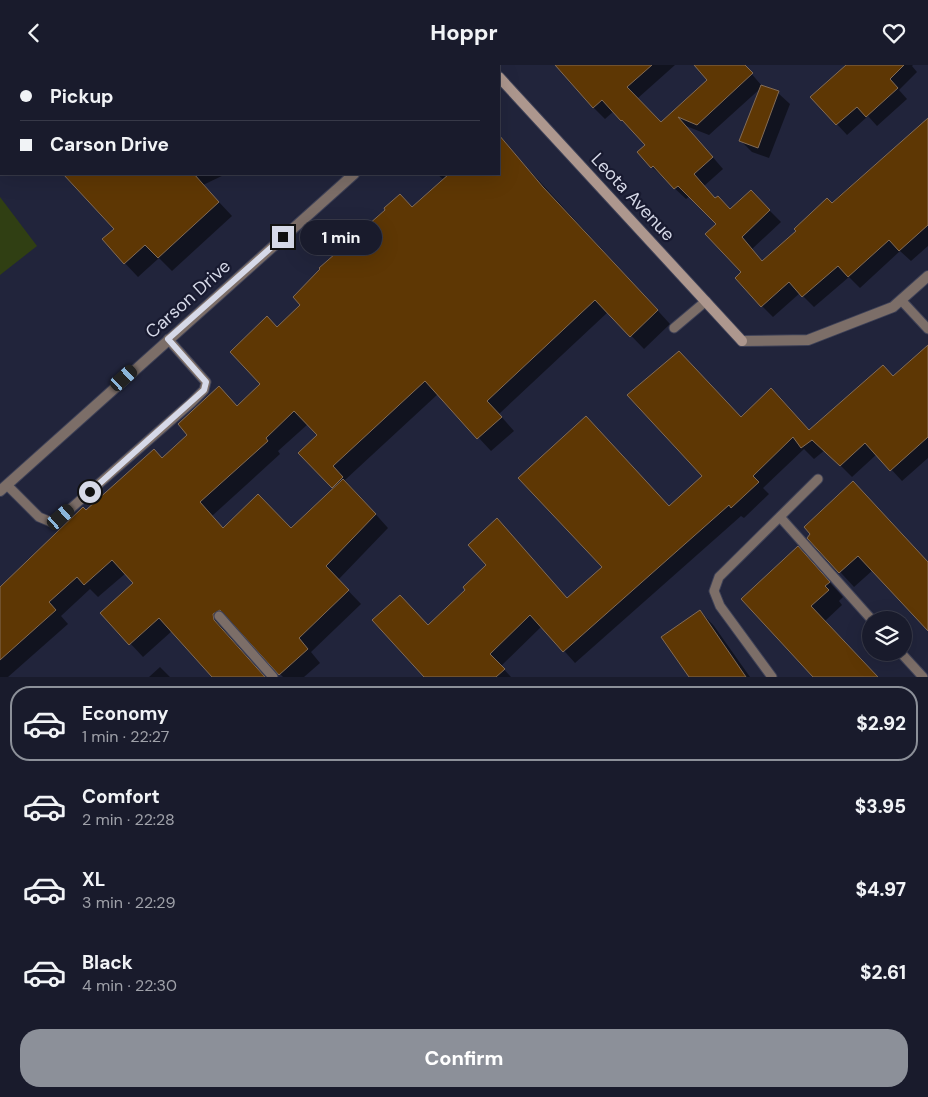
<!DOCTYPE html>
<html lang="en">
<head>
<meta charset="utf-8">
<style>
	:root { --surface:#191b2c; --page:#262838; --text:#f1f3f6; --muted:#9fa1a9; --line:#373948; --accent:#8c9099 }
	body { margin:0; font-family:"DM Sans",sans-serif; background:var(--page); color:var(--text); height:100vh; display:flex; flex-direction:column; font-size:19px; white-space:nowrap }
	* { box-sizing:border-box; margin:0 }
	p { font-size:16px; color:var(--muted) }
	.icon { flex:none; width:28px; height:28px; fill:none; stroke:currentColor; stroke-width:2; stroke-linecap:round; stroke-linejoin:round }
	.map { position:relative; height:612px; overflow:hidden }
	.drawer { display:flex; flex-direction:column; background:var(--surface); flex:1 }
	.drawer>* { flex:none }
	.banner { position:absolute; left:0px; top:0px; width:500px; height:110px; box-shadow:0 5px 20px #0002,0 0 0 1px var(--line); display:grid; align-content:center; height:110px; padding:0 20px; background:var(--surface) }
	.tools { position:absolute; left:862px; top:546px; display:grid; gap:10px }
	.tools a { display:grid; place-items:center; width:50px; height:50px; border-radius:50%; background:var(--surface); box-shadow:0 5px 20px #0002,0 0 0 1px var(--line); font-size:25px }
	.end { position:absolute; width:22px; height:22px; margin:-11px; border:6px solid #d6d9e8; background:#111; box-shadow:0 0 0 2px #111 }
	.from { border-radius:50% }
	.bubble { position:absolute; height:35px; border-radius:18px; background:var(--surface); box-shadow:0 5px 20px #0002,0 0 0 1px var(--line); font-size:16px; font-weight:800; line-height:35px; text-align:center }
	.car { position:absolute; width:15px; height:30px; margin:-15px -8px; border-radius:6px; box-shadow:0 0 4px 1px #0007; background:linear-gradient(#222 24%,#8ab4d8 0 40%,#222 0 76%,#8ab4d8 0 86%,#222 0) }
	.banner b { display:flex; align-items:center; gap:18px; height:48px; font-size:19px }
	.banner b+b { border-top:1px solid var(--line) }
	.banner i { width:12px; height:12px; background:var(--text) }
	ul { padding:9px 0 0; list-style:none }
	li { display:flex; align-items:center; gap:15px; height:75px; margin:0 10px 8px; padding:0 10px; border:2px solid transparent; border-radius:20px }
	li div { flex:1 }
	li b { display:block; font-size:19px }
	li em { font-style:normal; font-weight:800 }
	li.active { border-color:var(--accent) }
	li>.icon { width:45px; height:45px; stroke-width:1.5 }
	.button { display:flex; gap:10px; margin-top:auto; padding:10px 20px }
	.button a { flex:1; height:58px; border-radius:20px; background:var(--accent); color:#fff; font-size:20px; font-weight:800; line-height:58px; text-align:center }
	header { display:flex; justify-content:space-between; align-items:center; height:65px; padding:0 20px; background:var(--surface); font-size:22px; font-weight:800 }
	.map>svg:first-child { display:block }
	.green { fill:#303f13 }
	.shadow { fill:#0007; fill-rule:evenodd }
	.building { fill:#5e3704; stroke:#836c57 }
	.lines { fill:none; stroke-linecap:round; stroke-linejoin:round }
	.lane-casing { stroke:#3e4157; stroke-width:11 }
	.street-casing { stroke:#3e4157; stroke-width:12 }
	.secondary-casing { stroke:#3e4157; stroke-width:12 }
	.lane { stroke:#7c6e68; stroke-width:9 }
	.street { stroke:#7c6e68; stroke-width:10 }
	.secondary { stroke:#ad978e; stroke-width:10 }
	.route { stroke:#d6d9e8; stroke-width:6 }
	.labels { text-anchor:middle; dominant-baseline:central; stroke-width:4.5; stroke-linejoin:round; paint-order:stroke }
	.street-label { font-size:18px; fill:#d6d9e8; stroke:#181a30 }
</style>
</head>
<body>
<header><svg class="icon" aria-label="back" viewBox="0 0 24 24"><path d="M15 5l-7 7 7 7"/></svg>Hoppr<svg class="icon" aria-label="heart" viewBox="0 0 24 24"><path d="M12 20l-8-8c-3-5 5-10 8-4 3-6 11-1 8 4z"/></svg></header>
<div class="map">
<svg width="928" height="612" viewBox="0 0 928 612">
	<rect width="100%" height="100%" fill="#21243b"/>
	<path class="green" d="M 0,132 L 37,181 L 0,210 Z"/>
	<path class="shadow" d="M 228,0 L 411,0 L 412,1 L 225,1 Z
		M 567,0 L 675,0 L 638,33 L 661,59 L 709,15 L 695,0 L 744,0 L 762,21 L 778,28 L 790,39 L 769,93 L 752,87 L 740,75 L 762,22 L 709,70 L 686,61 L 723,104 L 704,121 L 716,134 L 731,146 L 751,127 L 781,157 L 752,184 L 763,197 L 928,54 L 928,181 L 911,196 L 900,186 L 860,223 L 849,212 L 814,242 L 800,228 L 773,252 L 762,241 L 718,159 L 690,131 L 686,134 L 652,102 L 639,87 L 647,80 L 614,46 L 605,54 L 594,43 L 561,5 Z
		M 848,0 L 913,0 L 912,1 L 917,7 L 899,25 L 907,34 L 877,61 L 868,51 L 847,70 L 812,32 Z
		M 499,72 L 670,259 L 644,284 L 608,247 L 499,349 L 514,366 L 491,386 L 438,329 L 345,415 L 388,463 L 338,515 L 361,539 L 311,587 L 320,598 L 304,612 L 283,612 L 232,557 L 227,560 L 227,569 L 265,612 L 213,612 L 172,566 L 143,592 L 102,548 L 135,518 L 126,508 L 98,532 L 90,524 L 61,551 L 68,559 L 8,612 L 0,612 L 0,523 L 86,447 L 238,342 L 262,319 L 277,263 L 444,115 L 437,109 L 499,109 ZM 308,359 L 319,370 L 300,388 L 334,424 L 291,465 L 223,464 L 212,451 L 280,389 L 278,386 Z
		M 65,109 L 226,109 L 203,120 L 232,151 L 172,206 L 159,193 L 138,212 L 103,175 L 115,164 Z
		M 928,283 L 928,393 L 902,416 L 877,389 L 852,412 L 825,385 L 814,394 L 804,384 L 763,423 L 769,429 L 744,453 L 741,451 L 575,598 L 542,561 L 501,601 L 511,612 L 426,612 L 428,562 L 568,534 L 704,411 L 741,353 L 810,366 L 894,313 Z
		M 809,473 L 928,498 L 928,564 L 873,505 L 854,522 Z
		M 812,498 L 843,532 L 839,536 L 842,540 L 825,556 L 877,612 L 815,612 L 743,535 Z
		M 700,546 L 714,561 L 750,612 L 690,612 Z
		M 160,602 L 170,612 L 149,612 Z"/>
	<path class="building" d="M 555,0 L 652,0 L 627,22 L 661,57 L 707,15 L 694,0 L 745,0 L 753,8 L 697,60 L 678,52 L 713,92 L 694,109 L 715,133 L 718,131 L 730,144 L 751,125 L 770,145 L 742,172 L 762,196 L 796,166 L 794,164 L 827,133 L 832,138 L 928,53 L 928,160 L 899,186 L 889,175 L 848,212 L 838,201 L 802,232 L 789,217 L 761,242 L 735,213 L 741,207 L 705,169 L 716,159 L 678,121 L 674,124 L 653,101 L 651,103 L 637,87 L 645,80 L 622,55 L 621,56 L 602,35 L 593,43 Z
		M 846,0 L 904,0 L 890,14 L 898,23 L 866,52 L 857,42 L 836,60 L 810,32 Z
		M 761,20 L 779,26 L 758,83 L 739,76 Z
		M 499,70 L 543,122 L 658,245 L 630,272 L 595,235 L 487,336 L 502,352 L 477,374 L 425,316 L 333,401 L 343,412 L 332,423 L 298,388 L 317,370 L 294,346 L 266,373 L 268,376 L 200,437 L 223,463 L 258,429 L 291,463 L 343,414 L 376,449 L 326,501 L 349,525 L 299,573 L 308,584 L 279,610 L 220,545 L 213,549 L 214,555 L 265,612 L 212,612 L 159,553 L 129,580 L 100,548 L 133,518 L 112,495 L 84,520 L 77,512 L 49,537 L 56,545 L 0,595 L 0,522 L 83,442 L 86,445 L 154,384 L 162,393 L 187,370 L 178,359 L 219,321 L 237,341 L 260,319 L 230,287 L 267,251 L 277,262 L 300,240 L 293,232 L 320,204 L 319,203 L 385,145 L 384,143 L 400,129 L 412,142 L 449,109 L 499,109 Z
		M 63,109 L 194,109 L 219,137 L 158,193 L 145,180 L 124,199 L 102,174 L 114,164 Z
		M 928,280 L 928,372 L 890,406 L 865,378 L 840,401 L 812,375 L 801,383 L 793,372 L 753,411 L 759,417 L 731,443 L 729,440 L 563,587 L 530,550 L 490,589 L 505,604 L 496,612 L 424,612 L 372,555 L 400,530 L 428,560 L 465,525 L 463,522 L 486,500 L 468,480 L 497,453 L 567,533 L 602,502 L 518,413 L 586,351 L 669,441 L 702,411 L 627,330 L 679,286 L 741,352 L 771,323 L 809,365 L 883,300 L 893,311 Z
		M 853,416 L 928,497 L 928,566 L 858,491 L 839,508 L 807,473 L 810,469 L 804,462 Z
		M 798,481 L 830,517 L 825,521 L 829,525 L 811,541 L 878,612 L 813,612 L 741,534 Z
		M 700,545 L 746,612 L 689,612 L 661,572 Z"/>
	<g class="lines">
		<defs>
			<path id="lane" d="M 901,235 L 928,264
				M 674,263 L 706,236
				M 7,420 L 39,452 L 51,457 L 61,452 L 192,337 L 204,325 L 206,317 L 168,274
				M 780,452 L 872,555
				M 219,551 L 273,612
				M 901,588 L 923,612
				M 772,612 L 720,541 L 714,526 L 719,512 L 818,414"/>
			<path id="street" d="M 476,1 L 477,0
				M 742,276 L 808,275 L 893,242 L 928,211
				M 0,426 L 354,109"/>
			<path id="secondary" d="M 488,0 L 489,1
				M 499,12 L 742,276"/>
		</defs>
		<use href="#lane" class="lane-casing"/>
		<use href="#street" class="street-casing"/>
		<use href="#secondary" class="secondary-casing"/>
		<use href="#lane" class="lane"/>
		<use href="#street" class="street"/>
		<use href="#secondary" class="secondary"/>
	</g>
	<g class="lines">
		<path class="route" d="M 90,427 L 204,325 L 206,317 L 168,274 L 283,172"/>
	</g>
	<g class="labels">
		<g class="street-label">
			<text transform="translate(633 132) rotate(47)">Leota Avenue</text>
			<text transform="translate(188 234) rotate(-42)">Carson Drive</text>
		</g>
	</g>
</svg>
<div class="tools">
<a><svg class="icon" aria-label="layers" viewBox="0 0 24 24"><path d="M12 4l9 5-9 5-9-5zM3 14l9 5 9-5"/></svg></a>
</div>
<i class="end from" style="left:90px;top:427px"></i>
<i class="end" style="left:283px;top:172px"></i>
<div class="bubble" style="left:300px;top:155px;width:82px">1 min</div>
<i class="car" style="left:124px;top:313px;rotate:48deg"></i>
<i class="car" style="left:61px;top:452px;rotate:49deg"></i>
<div class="banner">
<b><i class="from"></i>Pickup</b>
<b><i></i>Carson Drive</b>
</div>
</div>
<section class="drawer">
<ul>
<li class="active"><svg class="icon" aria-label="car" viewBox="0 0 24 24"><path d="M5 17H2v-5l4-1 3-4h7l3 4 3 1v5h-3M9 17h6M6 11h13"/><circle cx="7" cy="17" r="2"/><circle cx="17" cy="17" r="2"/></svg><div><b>Economy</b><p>1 min · 22:27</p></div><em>$2.92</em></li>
<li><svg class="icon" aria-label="car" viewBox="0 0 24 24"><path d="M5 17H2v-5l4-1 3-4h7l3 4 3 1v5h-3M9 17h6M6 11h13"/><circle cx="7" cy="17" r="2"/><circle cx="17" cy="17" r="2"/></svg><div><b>Comfort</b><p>2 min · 22:28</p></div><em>$3.95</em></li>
<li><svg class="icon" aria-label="car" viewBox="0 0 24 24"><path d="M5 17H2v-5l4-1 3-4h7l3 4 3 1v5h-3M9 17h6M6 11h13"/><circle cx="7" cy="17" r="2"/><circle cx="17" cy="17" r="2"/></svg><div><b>XL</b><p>3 min · 22:29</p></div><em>$4.97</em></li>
<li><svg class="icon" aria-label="car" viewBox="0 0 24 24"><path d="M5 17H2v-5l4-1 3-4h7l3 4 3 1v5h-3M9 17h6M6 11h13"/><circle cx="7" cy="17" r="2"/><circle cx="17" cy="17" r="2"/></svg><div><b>Black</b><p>4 min · 22:30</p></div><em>$2.61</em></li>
</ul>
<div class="button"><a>Confirm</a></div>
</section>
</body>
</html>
